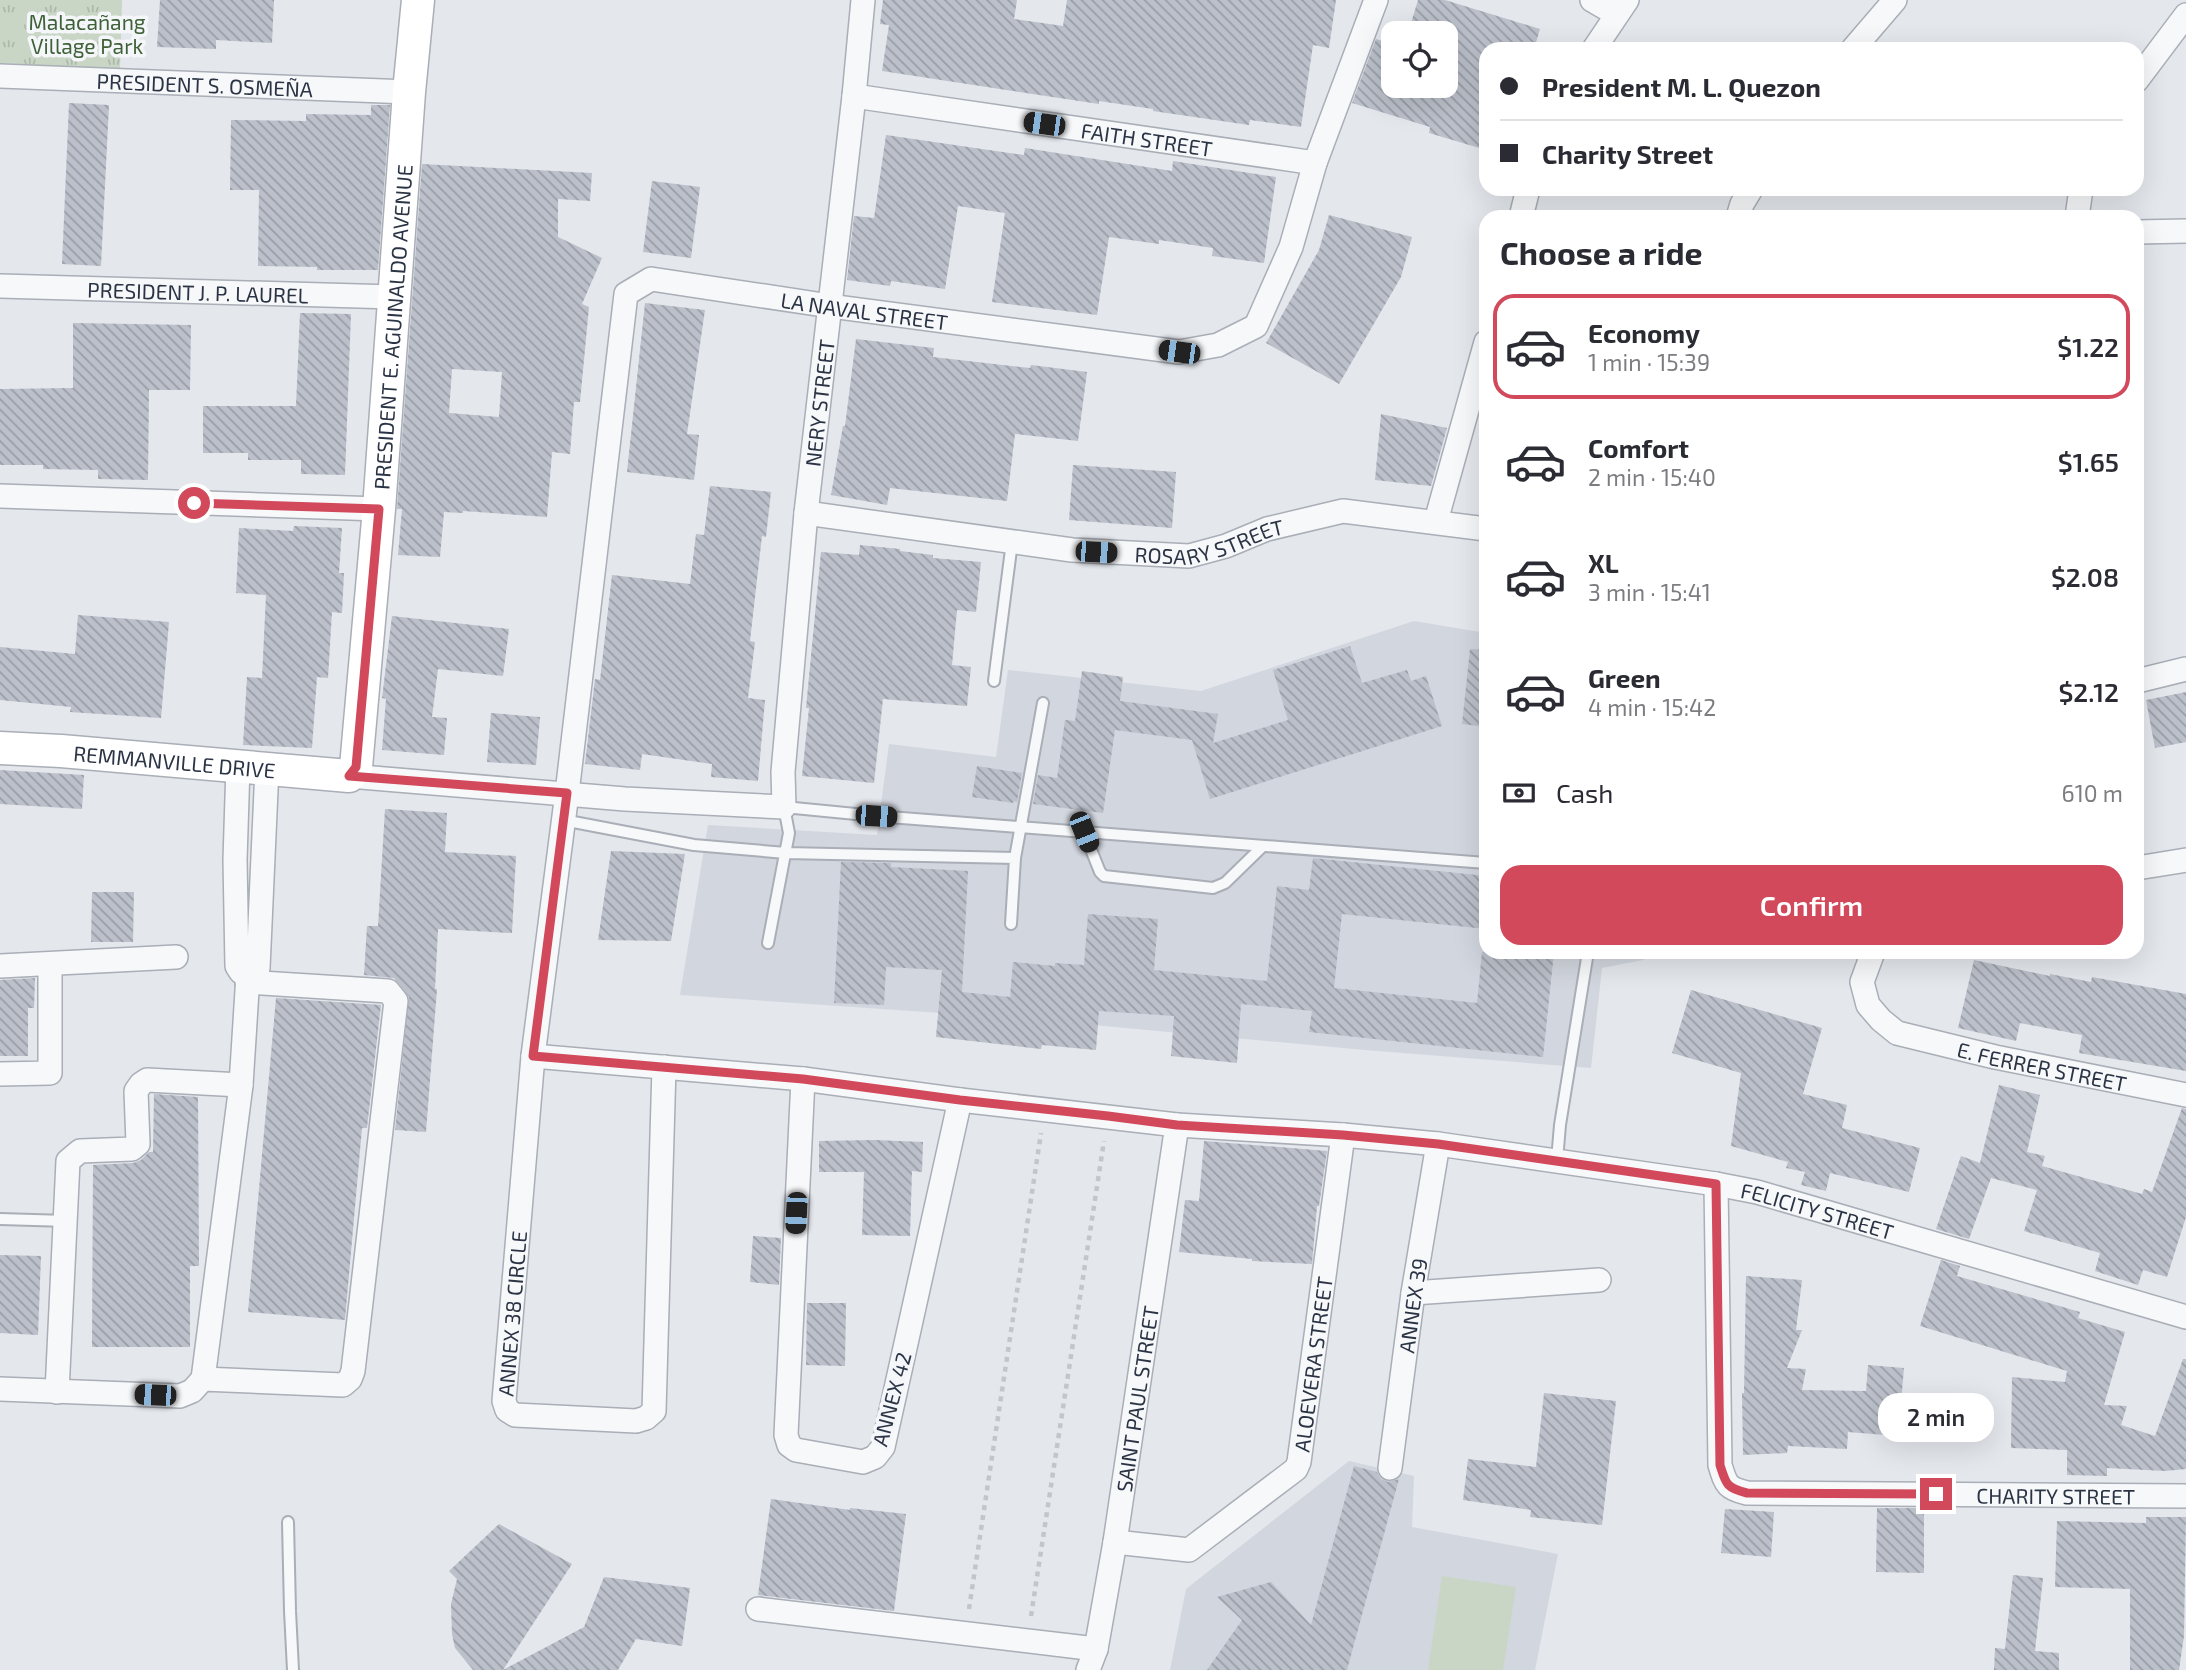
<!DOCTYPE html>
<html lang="en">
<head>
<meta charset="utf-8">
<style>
	:root { --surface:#fff; --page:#f2f2f3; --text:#2b2b33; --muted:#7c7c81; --line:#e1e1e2; --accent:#d1495b }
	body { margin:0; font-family:"Exo 2",sans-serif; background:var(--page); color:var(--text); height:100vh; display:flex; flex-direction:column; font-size:26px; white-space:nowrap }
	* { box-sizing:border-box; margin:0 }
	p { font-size:23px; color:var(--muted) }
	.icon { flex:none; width:38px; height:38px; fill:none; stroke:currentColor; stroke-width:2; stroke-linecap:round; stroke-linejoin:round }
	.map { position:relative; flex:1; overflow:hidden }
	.sheet { position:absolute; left:1479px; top:210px; width:665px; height:749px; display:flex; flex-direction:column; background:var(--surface); border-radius:21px; box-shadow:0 7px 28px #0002 }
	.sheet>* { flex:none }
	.hud { position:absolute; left:1479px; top:42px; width:665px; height:154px; border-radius:21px; box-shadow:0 7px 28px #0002; display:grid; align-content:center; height:154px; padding:0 21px; background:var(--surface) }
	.tools { position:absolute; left:1381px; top:21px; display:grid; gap:14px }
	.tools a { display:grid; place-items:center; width:77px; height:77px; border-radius:14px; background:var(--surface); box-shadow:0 7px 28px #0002; font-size:35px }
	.end { position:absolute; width:32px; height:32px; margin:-16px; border:9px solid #d1495b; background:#fff; box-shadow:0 0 0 4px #fff }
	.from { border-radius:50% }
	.bubble { position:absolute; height:49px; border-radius:21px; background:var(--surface); box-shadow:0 7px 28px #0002; font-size:23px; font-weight:600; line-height:49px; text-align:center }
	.car { position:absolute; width:21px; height:42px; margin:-21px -10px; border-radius:9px; box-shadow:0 0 5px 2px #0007; background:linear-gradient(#222 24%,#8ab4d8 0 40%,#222 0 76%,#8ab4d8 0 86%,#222 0) }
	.hud b { display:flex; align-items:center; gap:24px; height:66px; font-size:26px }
	.hud b+b { border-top:2px solid var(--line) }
	.hud i { width:18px; height:18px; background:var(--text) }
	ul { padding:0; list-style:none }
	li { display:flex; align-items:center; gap:21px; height:105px; margin:0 14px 10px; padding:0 7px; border:4px solid transparent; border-radius:21px }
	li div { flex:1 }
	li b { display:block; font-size:26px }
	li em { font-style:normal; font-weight:600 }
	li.on { border-color:var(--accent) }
	li>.icon { width:63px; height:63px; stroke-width:1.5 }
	h2 { padding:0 21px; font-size:32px; line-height:84px }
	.pay { display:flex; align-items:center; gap:18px; height:77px; padding:0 21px; font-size:26px }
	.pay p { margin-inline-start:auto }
	.cta { display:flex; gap:14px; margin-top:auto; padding:14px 21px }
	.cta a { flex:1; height:80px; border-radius:21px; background:var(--accent); color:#fff; font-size:28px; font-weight:600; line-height:80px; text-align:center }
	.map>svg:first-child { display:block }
	.built { fill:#d2d6de }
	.park { fill:url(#park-tufts) }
	.garden { fill:#c9d6c5 }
	.building { fill:url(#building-back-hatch); fill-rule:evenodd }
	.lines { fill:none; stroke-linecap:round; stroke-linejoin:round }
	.lane-casing { stroke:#a9aeb7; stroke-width:14 }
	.street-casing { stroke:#a9aeb7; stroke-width:26 }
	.secondary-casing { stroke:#a9aeb7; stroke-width:35 }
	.path { stroke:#c2c5cb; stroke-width:4.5; stroke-dasharray:5 5; stroke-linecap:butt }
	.lane { stroke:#f7f8fa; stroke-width:10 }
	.street { stroke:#f7f8fa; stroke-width:23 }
	.secondary { stroke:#fff; stroke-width:32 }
	.route { stroke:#d1495b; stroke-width:9 }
	.labels { text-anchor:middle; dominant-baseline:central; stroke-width:7; stroke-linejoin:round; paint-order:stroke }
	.park-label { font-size:21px; fill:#3f6138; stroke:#f4f6f9 }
	.street-label { font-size:21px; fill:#2b3445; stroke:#f4f6f9 }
</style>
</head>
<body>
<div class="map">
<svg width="2186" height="1670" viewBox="0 0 2186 1670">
	<defs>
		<pattern id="park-tufts" width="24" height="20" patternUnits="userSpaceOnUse" patternTransform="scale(1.75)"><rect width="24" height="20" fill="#c9d6c5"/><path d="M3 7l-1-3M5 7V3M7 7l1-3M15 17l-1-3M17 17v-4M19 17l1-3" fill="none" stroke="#adb8ab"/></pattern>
		<pattern id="building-back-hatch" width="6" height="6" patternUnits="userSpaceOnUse" patternTransform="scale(1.75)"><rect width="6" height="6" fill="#bbc0ca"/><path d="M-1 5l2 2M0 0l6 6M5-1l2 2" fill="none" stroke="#989da6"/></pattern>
	</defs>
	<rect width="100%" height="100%" fill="#e4e7ec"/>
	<path class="built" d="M 1414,621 L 1486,633 L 1486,952 L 1657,952 L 1643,960 L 1602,968 L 1591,1068 L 1365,1050 L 1028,1019 L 680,995 L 708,825 L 877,835 L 889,744 L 996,757 L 1008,670 L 1201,691 Z
		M 1349,1461 L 1414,1476 L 1412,1527 L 1558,1554 L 1535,1670 L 1170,1670 L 1186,1589 Z"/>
	<path class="park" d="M 0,0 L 122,0 L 120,69 L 0,63 Z"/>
	<path class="garden" d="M 1442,1576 L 1516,1587 L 1503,1670 L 1428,1670 Z"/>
	<path class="building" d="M 160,0 L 274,0 L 272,43 L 216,40 L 216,49 L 157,47 Z
		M 883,0 L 1017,0 L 1014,19 L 1063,26 L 1067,0 L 1336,0 L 1329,48 L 1313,45 L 1301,127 L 1250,120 L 1249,125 L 1153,111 L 1153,109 L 1099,101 L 1099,104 L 882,71 L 889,25 L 880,24 Z
		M 1418,0 L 1445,0 L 1540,29 L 1534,49 L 1486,49 L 1486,150 L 1429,133 L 1430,127 L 1352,103 L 1376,39 L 1393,44 L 1393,86 L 1446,86 L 1446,33 L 1408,33 Z
		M 69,103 L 109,105 L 101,266 L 62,264 Z
		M 371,105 L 390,105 L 378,270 L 317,270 L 317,267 L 258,266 L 259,190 L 230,190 L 231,120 L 306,121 L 306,114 L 371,115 Z
		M 886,135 L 1024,155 L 1025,148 L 1172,171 L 1173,161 L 1276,177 L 1264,263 L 1212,256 L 1213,248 L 1159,240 L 1159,244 L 1109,237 L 1097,315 L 992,302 L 1005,213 L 958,206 L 945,289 L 891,281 L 890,286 L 847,280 L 854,216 L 874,218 Z
		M 422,164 L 592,173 L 590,201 L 558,199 L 558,237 L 602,258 L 582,304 L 589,307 L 580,402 L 574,402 L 570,454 L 552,452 L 547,517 L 463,511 L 463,513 L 444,512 L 440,557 L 398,555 L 402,509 L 397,509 ZM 452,369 L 502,372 L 499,417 L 449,413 Z
		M 652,181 L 700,187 L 691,258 L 643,252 Z
		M 1329,215 L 1412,237 L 1401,277 L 1339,384 L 1266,343 L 1319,250 Z
		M 645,303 L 705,310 L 687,434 L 699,435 L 694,480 L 627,472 Z
		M 300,313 L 351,314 L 345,475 L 301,474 L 301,460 L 248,460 L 248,453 L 203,453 L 203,406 L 296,406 Z
		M 73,323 L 191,325 L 190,390 L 149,390 L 148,480 L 98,479 L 98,470 L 43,469 L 43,465 L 0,465 L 0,389 L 73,388 Z
		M 856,339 L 934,348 L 933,357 L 1030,368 L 1031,365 L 1087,372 L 1078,441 L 1015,434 L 1007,501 L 890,488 L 887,505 L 831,495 L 843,426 L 845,426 Z
		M 1381,414 L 1447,428 L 1431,486 L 1375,480 Z
		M 1073,465 L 1176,472 L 1172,528 L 1069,520 Z
		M 710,486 L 771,492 L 766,537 L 762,536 L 750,641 L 755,642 L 748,698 L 765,700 L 758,781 L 711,777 L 712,764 L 642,754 L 640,770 L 585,764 L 595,679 L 600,680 L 612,575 L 690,584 L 696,534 L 704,535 Z
		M 294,526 L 342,528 L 339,573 L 344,573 L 342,613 L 332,612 L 328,678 L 317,677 L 312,748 L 243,745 L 247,677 L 262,678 L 266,595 L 236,593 L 239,528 L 293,531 Z
		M 860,545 L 900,549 L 900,551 L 933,555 L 933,558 L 981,562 L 976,612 L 957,610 L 952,665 L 971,667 L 967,706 L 883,699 L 874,783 L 802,776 L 809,708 L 806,708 L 821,552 L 859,555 Z
		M 78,615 L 169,622 L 161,718 L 70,712 L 71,707 L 0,700 L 0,647 L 75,654 Z
		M 392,616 L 509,629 L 503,676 L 438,669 L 432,717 L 447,718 L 444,755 L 382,750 L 386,699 L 382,698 Z
		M 1350,646 L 1362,683 L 1407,670 L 1411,681 L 1426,676 L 1442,726 L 1210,799 L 1192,740 L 1115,730 L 1103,813 L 1033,804 L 1038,775 L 1057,778 L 1065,720 L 1075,721 L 1082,671 L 1123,677 L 1120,701 L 1218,714 L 1213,743 L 1288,720 L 1273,670 Z
		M 1470,649 L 1486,650 L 1486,727 L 1462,724 Z
		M 2186,692 L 2186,742 L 2155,748 L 2146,700 Z
		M 491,713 L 540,717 L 536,765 L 487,762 Z
		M 977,766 L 1022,773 L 1017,802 L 1014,801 L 1013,803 L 972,797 Z
		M 0,770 L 84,775 L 82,809 L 0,804 Z
		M 385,809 L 447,813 L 445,852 L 516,856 L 512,933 L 438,929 L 435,989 L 437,989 L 426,1132 L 395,1130 L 409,997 L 394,978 L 364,975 L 367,926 L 378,926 Z
		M 611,851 L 685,854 L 671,941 L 598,940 Z
		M 1313,858 L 1486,876 L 1486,929 L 1342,914 L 1334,988 L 1477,1003 L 1482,952 L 1554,952 L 1543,1057 L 1309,1032 L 1312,1011 L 1241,1004 L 1237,1063 L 1171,1056 L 1174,1016 L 1099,1011 L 1096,1050 L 1042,1045 L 1041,1049 L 936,1037 L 942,970 L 886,967 L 884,1005 L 834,1003 L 841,862 L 891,863 L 891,867 L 968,871 L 962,992 L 1010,997 L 1013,962 L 1055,966 L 1055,963 L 1084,965 L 1088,914 L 1158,919 L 1154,970 L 1267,981 L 1277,886 L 1309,890 Z
		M 92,892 L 134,892 L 133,942 L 91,942 Z
		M 1974,960 L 2050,976 L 2050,974 L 2091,982 L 2092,977 L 2186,994 L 2186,1071 L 2079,1053 L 2082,1035 L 2020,1023 L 2016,1041 L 1958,1028 Z
		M 35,978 L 34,1008 L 28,1008 L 28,1056 L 0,1056 L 0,980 Z
		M 1691,990 L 1822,1028 L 1803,1094 L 1847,1105 L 1842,1128 L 1920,1148 L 1909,1192 L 1830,1173 L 1826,1191 L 1801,1185 L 1805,1172 L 1786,1168 L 1788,1162 L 1731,1146 L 1741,1073 L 1672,1053 Z
		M 276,998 L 381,1005 L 367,1128 L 362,1128 L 345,1320 L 248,1312 Z
		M 1999,1085 L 2040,1095 L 2027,1152 L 2045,1156 L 2042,1166 L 2142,1194 L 2144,1189 L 2152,1192 L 2182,1108 L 2186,1109 L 2186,1217 L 2167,1277 L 2143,1270 L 2138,1285 L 2095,1271 L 2100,1253 L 2024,1231 L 2037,1190 L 1991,1178 L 1969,1239 L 1936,1229 L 1961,1156 L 1980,1163 Z
		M 154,1094 L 198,1097 L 199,1266 L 190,1266 L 190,1347 L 92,1347 L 93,1165 L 133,1163 L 141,1160 L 149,1152 L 153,1152 Z
		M 875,1140 L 923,1142 L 922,1172 L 912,1171 L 910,1236 L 862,1235 L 864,1172 L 819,1172 L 819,1141 Z
		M 1204,1141 L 1327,1151 L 1319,1206 L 1317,1206 L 1312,1264 L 1252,1261 L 1252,1259 L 1179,1252 L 1185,1200 L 1199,1201 Z
		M 753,1236 L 781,1238 L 779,1285 L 750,1282 Z
		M 0,1255 L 41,1256 L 38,1335 L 0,1333 Z
		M 1941,1260 L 1960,1266 L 1957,1276 L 2080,1312 L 2078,1318 L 2125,1332 L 2104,1405 L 2127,1406 L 2121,1425 L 2155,1436 L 2183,1359 L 2186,1359 L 2186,1469 L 2165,1471 L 2107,1468 L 2107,1476 L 2067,1475 L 2067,1450 L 2011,1448 L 2012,1377 L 2065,1382 L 2067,1371 L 1920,1326 Z
		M 1746,1276 L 1802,1280 L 1796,1330 L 1802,1330 L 1787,1368 L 1806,1369 L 1802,1390 L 1866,1391 L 1868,1365 L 1904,1368 L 1898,1436 L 1848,1432 L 1847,1449 L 1788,1446 L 1787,1453 L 1743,1455 L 1742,1393 L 1744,1393 Z
		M 807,1303 L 846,1303 L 845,1366 L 806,1365 Z
		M 1544,1393 L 1616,1401 L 1602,1525 L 1530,1517 L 1531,1510 L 1463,1500 L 1468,1459 L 1536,1467 Z
		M 1354,1466 L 1377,1472 L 1381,1479 L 1388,1482 L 1399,1479 L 1347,1670 L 1207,1670 L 1242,1620 L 1217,1597 L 1271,1582 L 1311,1625 Z
		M 771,1499 L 850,1510 L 850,1508 L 906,1514 L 894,1611 L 758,1595 Z
		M 1877,1508 L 1924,1508 L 1924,1573 L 1876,1572 Z
		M 1725,1509 L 1774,1512 L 1771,1557 L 1721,1553 Z
		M 2146,1517 L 2186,1517 L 2184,1636 L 2179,1670 L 2130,1670 L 2130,1589 L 2055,1587 L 2057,1521 L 2146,1523 Z
		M 499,1524 L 572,1564 L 503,1670 L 584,1627 L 604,1577 L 690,1588 L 682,1646 L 636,1639 L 618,1670 L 473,1670 L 455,1648 L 452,1634 L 451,1604 L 457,1579 L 449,1571 Z
		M 2013,1575 L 2043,1578 L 2035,1651 L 2059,1653 L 2059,1670 L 1994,1670 L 1995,1648 L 2005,1649 Z"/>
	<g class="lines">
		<defs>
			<path id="lane" d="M 994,681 L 1012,542
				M 563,820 L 694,845 L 786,853 L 1015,858
				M 1084,832 L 1100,872 L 1104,876 L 1213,888 L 1225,883 L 1263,846
				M 1011,924 L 1015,858 L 1043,703
				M 768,943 L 789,833 L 784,807 L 876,816 L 1486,863
				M 1557,1160 L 1560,1125 L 1587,958
				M 0,1219 L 67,1221
				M 288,1522 L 290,1611 L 293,1670"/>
			<g id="street">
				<path d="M 1592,0 L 1616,14"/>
				<path d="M 1594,49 L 1627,0"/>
				<path d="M 1853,49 L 1895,0"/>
				<path id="s1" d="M 0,76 L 409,92"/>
				<path d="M 2137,80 L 2186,15"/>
				<path id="s2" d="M 854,96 L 1315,163"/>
				<path d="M 1521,217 L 1528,189"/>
				<path d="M 1738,217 L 1742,204 L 1751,189"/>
				<path d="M 2077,217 L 2081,189"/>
				<path d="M 2137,232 L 2186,231"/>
				<path id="s3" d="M 0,286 L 394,297"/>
				<path d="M 0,496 L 379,509"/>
				<path id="s4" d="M 806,513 L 1072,550 L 1189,556 L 1226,546 L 1267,529 L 1343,511 L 1486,529"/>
				<path d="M 1436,521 L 1486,342"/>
				<path d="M 2137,681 L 2186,669"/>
				<path d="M 238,766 L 235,860 L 237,966 L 241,972 L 248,975 L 258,968 L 267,768"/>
				<path id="s5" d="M 349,776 L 625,799 L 784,807 L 783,772 L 806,513 L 854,96 L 863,0"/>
				<path d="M 2137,868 L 2186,860"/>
				<path id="s6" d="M 1873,952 L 1862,982 L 1868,1005 L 1881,1020 L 1897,1033 L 1995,1057 L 2186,1095"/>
				<path d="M 0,966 L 176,957"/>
				<path id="s7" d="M 533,1056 L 803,1079 L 960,1100 L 1177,1125 L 1343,1135 L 1438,1144 L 1716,1184 L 1757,1192 L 2186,1317"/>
				<path id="s8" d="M 664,1067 L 654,1411 L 646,1418 L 636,1421 L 515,1415 L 507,1410 L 504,1401 L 533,1056 L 567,793 L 626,294 L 651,279 L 830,306 L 1179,352 L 1218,345 L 1256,326 L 1291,247 L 1315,163 L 1376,0"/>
				<path d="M 0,1074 L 50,1073 L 50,964"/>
				<path d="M 803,1079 L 786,1435 L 789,1445 L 796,1450 L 863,1462 L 875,1457 L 883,1447 L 960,1100"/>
				<path id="s9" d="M 1716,1184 L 1720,1465 C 1726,1484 1726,1488 1747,1493 L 2186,1496"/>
				<path d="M 1413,1293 L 1599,1280"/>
				<path d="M 203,1379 L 241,1085 L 248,975"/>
				<path d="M 0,1389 L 180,1396 L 192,1391 L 203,1379 L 343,1385 L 350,1379 L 353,1371 L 396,1001 L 388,991 L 247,982"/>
				<path d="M 57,1392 L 68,1161 L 80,1151 L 132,1149 L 138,1144 L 136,1091 L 141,1084 L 147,1080 L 241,1085"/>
				<path id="s10" d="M 1390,1468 L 1413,1293 L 1438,1144"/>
				<path id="s11" d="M 1115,1542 L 1189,1550 L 1296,1469 L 1299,1462 L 1343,1135"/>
				<path d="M 758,1609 L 1096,1649"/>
				<path id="s12" d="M 1088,1670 L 1096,1649 L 1115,1542 L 1177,1125"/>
			</g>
			<g id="secondary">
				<path id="s13" d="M 0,748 L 61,751 L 349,776 L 356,767 L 379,509 L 409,92 L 418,0"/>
			</g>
		</defs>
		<use href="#lane" class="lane-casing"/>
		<use href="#street" class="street-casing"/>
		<use href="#secondary" class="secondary-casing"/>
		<path class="path" d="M 969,1609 L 1041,1133
			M 1031,1616 L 1104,1141"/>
		<use href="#lane" class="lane"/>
		<use href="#street" class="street"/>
		<use href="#secondary" class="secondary"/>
	</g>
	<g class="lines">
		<path class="route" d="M 194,503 L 379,509 L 356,767 L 349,776 L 567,793 L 533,1056 L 803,1079 L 960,1100 L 1108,1116 L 1177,1125 L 1343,1135 L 1438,1144 L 1716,1184 L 1720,1465 C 1726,1484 1726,1488 1747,1493 L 1936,1494"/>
	</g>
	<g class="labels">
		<g class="park-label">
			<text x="87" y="21">Malacañang<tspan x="87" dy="24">Village Park</tspan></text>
		</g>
		<g class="street-label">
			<text stroke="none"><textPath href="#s1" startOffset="205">PRESIDENT S. OSMEÑA</textPath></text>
			<text stroke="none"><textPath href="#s2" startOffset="296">FAITH STREET</textPath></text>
			<text stroke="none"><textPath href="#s3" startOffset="198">PRESIDENT J. P. LAUREL</textPath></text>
			<text stroke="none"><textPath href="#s8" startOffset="1864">LA NAVAL STREET</textPath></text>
			<text stroke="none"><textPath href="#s13" startOffset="803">PRESIDENT E. AGUINALDO AVENUE</textPath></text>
			<text stroke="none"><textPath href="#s5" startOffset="842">NERY STREET</textPath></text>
			<text stroke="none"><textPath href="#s4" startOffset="408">ROSARY STREET</textPath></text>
			<text stroke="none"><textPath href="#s13" startOffset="175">REMMANVILLE DRIVE</textPath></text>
			<text stroke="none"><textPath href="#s6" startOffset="245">E. FERRER STREET</textPath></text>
			<text stroke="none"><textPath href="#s7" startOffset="1295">FELICITY STREET</textPath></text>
			<text stroke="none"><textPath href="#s10" startOffset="164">ANNEX 39</textPath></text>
			<text stroke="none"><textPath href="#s8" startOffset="593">ANNEX 38 CIRCLE</textPath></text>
			<text stroke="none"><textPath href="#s11" startOffset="315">ALOEVERA STREET</textPath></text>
			<text stroke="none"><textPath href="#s12" startOffset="276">SAINT PAUL STREET</textPath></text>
			<text transform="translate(891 1399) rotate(-75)">ANNEX 42</text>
			<text stroke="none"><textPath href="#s9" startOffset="632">CHARITY STREET</textPath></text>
		</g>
	</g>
</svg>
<div class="tools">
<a><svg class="icon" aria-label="locate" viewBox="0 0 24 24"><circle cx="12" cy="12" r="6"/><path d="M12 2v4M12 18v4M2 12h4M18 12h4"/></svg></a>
</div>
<i class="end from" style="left:194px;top:503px"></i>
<i class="end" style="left:1936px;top:1494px"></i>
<div class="bubble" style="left:1878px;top:1393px;width:116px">2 min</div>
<i class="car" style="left:1044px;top:124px;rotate:278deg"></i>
<i class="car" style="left:1179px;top:352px;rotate:278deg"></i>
<i class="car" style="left:1096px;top:552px;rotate:93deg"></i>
<i class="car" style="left:876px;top:816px;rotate:94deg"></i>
<i class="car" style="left:1084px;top:832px;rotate:158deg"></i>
<i class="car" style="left:796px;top:1213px;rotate:183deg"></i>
<i class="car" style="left:155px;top:1395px;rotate:272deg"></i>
<div class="hud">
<b><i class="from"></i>President M. L. Quezon</b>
<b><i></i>Charity Street</b>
</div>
<section class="sheet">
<h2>Choose a ride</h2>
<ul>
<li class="on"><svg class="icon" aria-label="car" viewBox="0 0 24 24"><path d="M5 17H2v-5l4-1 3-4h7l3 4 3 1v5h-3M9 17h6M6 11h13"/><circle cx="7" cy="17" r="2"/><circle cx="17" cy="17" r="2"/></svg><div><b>Economy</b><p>1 min · 15:39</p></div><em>$1.22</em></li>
<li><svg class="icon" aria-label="car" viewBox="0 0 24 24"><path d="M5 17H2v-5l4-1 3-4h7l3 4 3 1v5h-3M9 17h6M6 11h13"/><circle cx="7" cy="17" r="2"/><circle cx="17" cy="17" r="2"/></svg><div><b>Comfort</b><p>2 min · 15:40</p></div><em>$1.65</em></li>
<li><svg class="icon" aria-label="car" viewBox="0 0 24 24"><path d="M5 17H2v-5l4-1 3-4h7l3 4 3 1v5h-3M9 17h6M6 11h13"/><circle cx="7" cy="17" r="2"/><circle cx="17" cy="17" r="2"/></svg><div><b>XL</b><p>3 min · 15:41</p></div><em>$2.08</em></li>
<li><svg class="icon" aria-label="car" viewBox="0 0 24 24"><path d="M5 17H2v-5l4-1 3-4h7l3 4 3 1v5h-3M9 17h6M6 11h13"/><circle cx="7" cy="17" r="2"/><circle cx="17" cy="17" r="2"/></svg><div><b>Green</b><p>4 min · 15:42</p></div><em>$2.12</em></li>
</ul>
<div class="pay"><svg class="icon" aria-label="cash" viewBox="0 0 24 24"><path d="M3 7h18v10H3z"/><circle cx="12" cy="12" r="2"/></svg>Cash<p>610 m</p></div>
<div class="cta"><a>Confirm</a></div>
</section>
</div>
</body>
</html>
